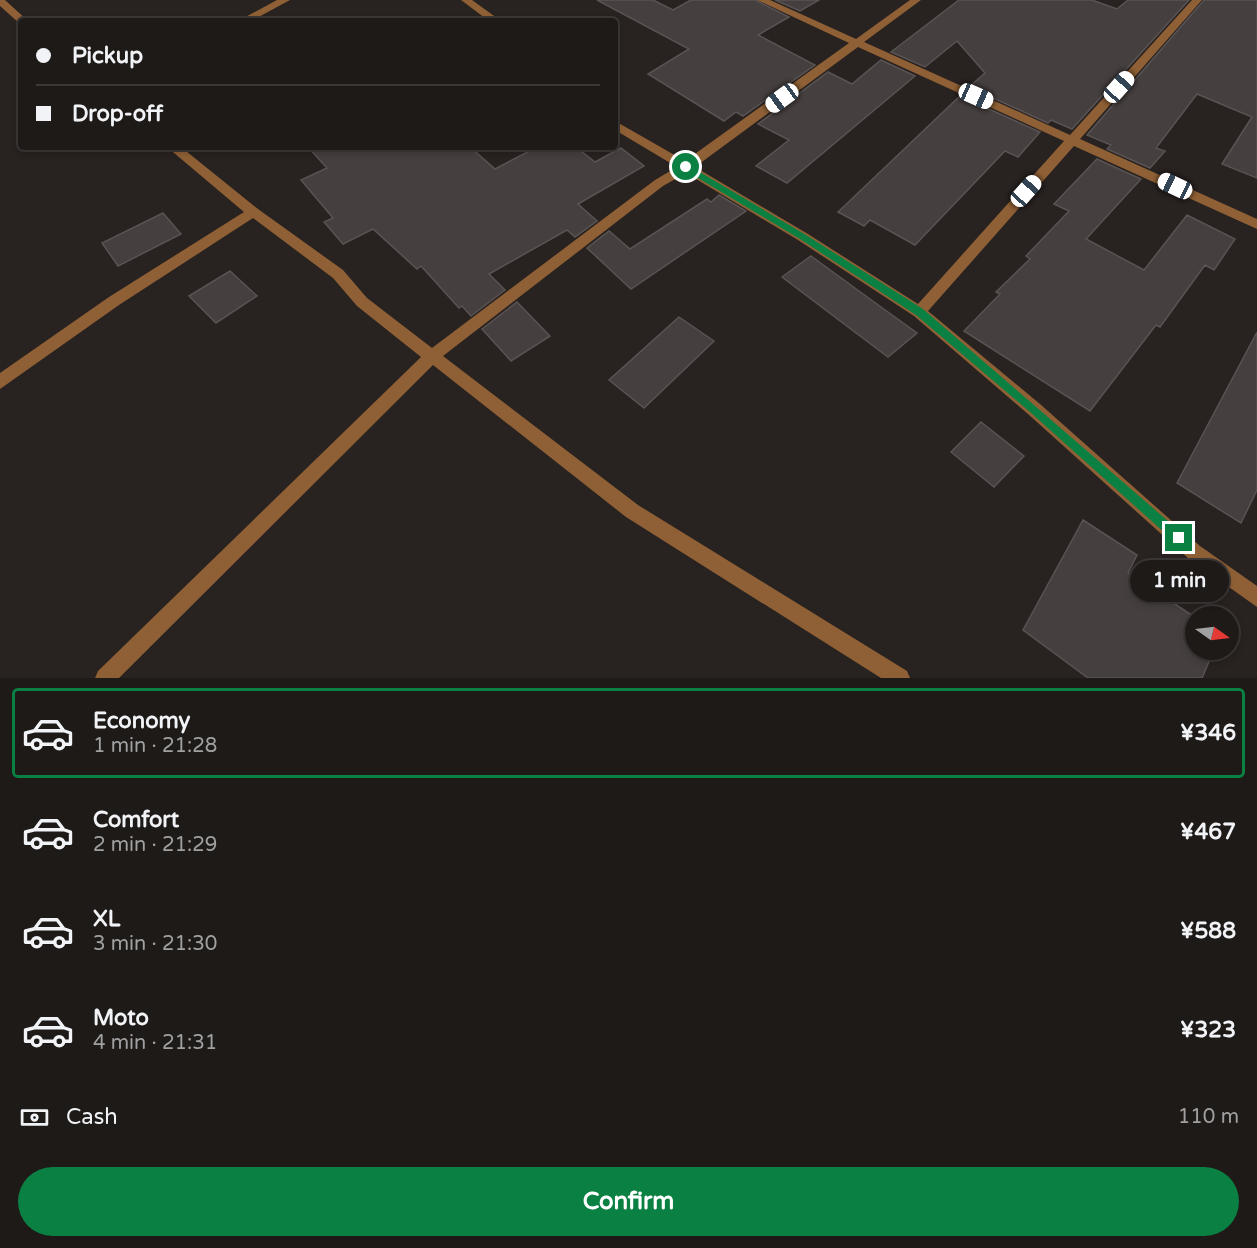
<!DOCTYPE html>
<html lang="en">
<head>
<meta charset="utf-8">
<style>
	:root { --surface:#1e1a18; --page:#2b2725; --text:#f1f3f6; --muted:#a1a1a2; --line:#3c3837; --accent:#0b8043 }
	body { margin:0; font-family:"Varela Round",sans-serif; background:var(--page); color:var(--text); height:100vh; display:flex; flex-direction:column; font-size:22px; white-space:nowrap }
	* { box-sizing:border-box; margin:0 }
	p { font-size:20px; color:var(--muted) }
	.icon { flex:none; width:33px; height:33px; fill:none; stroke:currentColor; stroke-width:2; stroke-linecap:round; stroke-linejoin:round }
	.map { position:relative; height:678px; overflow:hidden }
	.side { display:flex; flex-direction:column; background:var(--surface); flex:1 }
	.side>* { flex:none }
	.guide { position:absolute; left:18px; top:18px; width:600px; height:132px; border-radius:6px; box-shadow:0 3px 9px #0003,0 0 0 2px var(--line); display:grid; align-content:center; height:132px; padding:0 18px; background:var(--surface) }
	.needle { width:39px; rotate:104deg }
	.fabs { position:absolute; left:1185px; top:606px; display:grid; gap:12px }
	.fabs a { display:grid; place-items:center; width:54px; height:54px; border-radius:50%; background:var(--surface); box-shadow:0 3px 9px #0003,0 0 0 2px var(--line); font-size:30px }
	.end { position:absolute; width:27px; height:27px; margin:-14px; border:8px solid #0b8043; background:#fff; box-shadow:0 0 0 3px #fff }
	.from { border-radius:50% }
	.bubble { position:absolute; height:42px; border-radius:21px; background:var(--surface); box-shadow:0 3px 9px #0003,0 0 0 2px var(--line); font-size:20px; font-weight:700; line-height:42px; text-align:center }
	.car { position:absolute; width:18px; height:36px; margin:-18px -9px; border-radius:8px; box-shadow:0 0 4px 2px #0007; background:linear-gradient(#fff 24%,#345 0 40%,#fff 0 76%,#345 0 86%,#fff 0) }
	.guide b { display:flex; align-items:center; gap:21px; height:57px; font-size:22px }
	.guide b+b { border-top:2px solid var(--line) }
	.guide i { width:15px; height:15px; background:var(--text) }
	ul { padding:10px 0 0; list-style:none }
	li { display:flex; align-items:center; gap:18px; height:90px; margin:0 12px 9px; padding:0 6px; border:3px solid transparent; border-radius:6px }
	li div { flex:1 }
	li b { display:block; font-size:22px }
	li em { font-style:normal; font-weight:700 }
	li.current { border-color:var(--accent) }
	li>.icon { width:54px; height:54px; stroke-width:1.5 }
	.pay { display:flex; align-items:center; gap:15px; height:66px; padding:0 18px; font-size:22px }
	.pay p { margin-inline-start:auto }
	.primary-button { display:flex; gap:12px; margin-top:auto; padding:12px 18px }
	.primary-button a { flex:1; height:69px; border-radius:36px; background:var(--accent); color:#fff; font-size:24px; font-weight:700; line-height:69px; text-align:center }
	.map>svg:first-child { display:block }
	.building { fill:#463f3f; stroke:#5a5353; stroke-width:1.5 }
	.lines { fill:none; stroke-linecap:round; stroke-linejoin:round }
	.minor { fill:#8f6035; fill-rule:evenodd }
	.route { fill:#0b8043 }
</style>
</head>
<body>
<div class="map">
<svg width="1257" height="678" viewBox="0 0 1257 678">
	<rect width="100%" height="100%" fill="#282220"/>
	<path class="building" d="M 597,0 L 653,0 L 673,10 L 691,0 L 755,0 L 789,17 L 758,35 L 815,65 L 743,116 L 736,112 L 724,121 L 648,74 L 689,49 Z
		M 775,0 L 819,0 L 800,11 Z
		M 959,0 L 1092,0 L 1117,9 L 1128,0 L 1189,0 L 1072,129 L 1051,120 L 1048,123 L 969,87 L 985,73 L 957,41 L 925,67 L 891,52 Z
		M 1204,0 L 1257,0 L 1257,178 L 1222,164 L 1252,117 L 1197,94 L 1156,148 L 1165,151 L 1150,168 L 1107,149 L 1111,145 L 1087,135 Z
		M 881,60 L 915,76 L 787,183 L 756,166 L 789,140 L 758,124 L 828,72 L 852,84 Z
		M 960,96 L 1040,132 L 1018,157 L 1005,151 L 915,245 L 870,220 L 864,226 L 838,212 Z
		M 308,147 L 470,147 L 495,169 L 537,147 L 576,147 L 595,162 L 621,148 L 644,166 L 578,204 L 597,221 L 575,237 L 567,230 L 489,274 L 505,290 L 471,316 L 462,306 L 459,308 L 421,266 L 417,269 L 373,229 L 343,244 L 324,222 L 333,218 L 301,180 L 327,168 Z
		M 1097,159 L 1141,179 L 1086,239 L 1144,270 L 1187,215 L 1235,239 L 1214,270 L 1205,265 L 1160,327 L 1156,325 L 1090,411 L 964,331 L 1000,294 L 996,292 L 1030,259 L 1026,256 L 1069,211 L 1054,204 Z
		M 719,195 L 746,211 L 631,289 L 587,248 L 609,231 L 630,249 L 707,199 L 711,202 Z
		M 163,213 L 181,234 L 118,266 L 102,243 Z
		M 811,256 L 881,307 L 917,333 L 888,357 L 782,277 Z
		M 230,271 L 257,296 L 216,323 L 189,296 Z
		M 517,302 L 550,336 L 511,361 L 482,329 Z
		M 679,317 L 714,341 L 644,408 L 609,380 Z
		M 1257,332 L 1257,490 L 1241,523 L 1177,483 Z
		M 981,422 L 1024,456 L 994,487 L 951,452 Z
		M 1083,520 L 1137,555 L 1128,573 L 1196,618 L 1196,650 L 1214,650 L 1202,678 L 1088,678 L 1023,630 Z"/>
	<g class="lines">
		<path class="minor" d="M 0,0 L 5,0 L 28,21 L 19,23 L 0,6 Z
			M 277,0 L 290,0 L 251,21 L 238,21 Z
			M 461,0 L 472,0 L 501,21 L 489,21 Z
			M 757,0 L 770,0 L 856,39 L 910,0 L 921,0 L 864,42 L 1070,135 L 1192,0 L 1202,0 L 1080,139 L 1257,219 L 1257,229 L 1074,146 L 928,311 L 1040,404 L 1200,546 L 1257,586 L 1257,607 L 1188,558 L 1028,414 L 914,316 L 798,240 L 686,173 L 663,186 L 443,356 L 638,505 L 907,671 L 910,678 L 881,678 L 626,517 L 433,365 L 119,678 L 95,678 L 98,671 L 421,357 L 357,306 L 333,278 L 253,218 L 119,305 L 0,389 L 0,373 L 109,297 L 244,212 L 167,147 L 181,147 L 258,209 L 343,270 L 367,298 L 432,348 L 655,180 L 677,167 L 615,130 L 615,121 L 685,161 L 849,43 ZM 858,47 L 1064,141 L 918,304 L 808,234 L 695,167 Z"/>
	</g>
	<path class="route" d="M 683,165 L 688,165 L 806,235 L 923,309 L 1183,534 L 1183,542 L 1175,542 L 1030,412 L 916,315 L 800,239 L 683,169 Z"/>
</svg>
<div class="fabs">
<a><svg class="needle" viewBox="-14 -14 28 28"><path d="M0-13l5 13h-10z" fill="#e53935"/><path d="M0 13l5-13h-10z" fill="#a1a1a2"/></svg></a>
</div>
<i class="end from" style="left:686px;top:167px"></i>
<i class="end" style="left:1179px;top:538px"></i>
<div class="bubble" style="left:1130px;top:560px;width:99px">1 min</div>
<i class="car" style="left:1119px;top:87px;rotate:42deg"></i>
<i class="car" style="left:976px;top:96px;rotate:114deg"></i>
<i class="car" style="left:782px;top:98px;rotate:234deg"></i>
<i class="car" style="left:1175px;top:186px;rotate:295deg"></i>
<i class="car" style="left:1026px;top:191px;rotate:42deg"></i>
<div class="guide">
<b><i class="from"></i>Pickup</b>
<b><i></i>Drop-off</b>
</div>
</div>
<section class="side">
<ul>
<li class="current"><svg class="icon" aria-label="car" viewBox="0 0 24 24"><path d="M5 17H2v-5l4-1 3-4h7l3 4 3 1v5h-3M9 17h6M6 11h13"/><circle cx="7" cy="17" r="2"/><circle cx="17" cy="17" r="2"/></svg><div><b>Economy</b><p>1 min · 21:28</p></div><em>¥346</em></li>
<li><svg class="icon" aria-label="car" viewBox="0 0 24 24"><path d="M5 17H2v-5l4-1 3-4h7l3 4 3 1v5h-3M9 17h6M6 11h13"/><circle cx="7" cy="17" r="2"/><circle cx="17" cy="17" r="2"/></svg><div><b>Comfort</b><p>2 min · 21:29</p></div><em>¥467</em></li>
<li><svg class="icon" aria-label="car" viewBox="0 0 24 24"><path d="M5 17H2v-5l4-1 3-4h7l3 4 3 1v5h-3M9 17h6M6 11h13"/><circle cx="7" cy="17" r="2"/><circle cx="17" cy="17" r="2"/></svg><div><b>XL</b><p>3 min · 21:30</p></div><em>¥588</em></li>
<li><svg class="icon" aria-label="car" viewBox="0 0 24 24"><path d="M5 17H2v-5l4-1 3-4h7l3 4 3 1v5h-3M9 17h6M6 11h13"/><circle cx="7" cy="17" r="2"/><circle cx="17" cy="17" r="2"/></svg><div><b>Moto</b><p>4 min · 21:31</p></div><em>¥323</em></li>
</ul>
<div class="pay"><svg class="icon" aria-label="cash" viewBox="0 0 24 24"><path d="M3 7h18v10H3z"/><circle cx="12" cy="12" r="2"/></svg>Cash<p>110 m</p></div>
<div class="primary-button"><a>Confirm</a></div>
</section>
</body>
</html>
